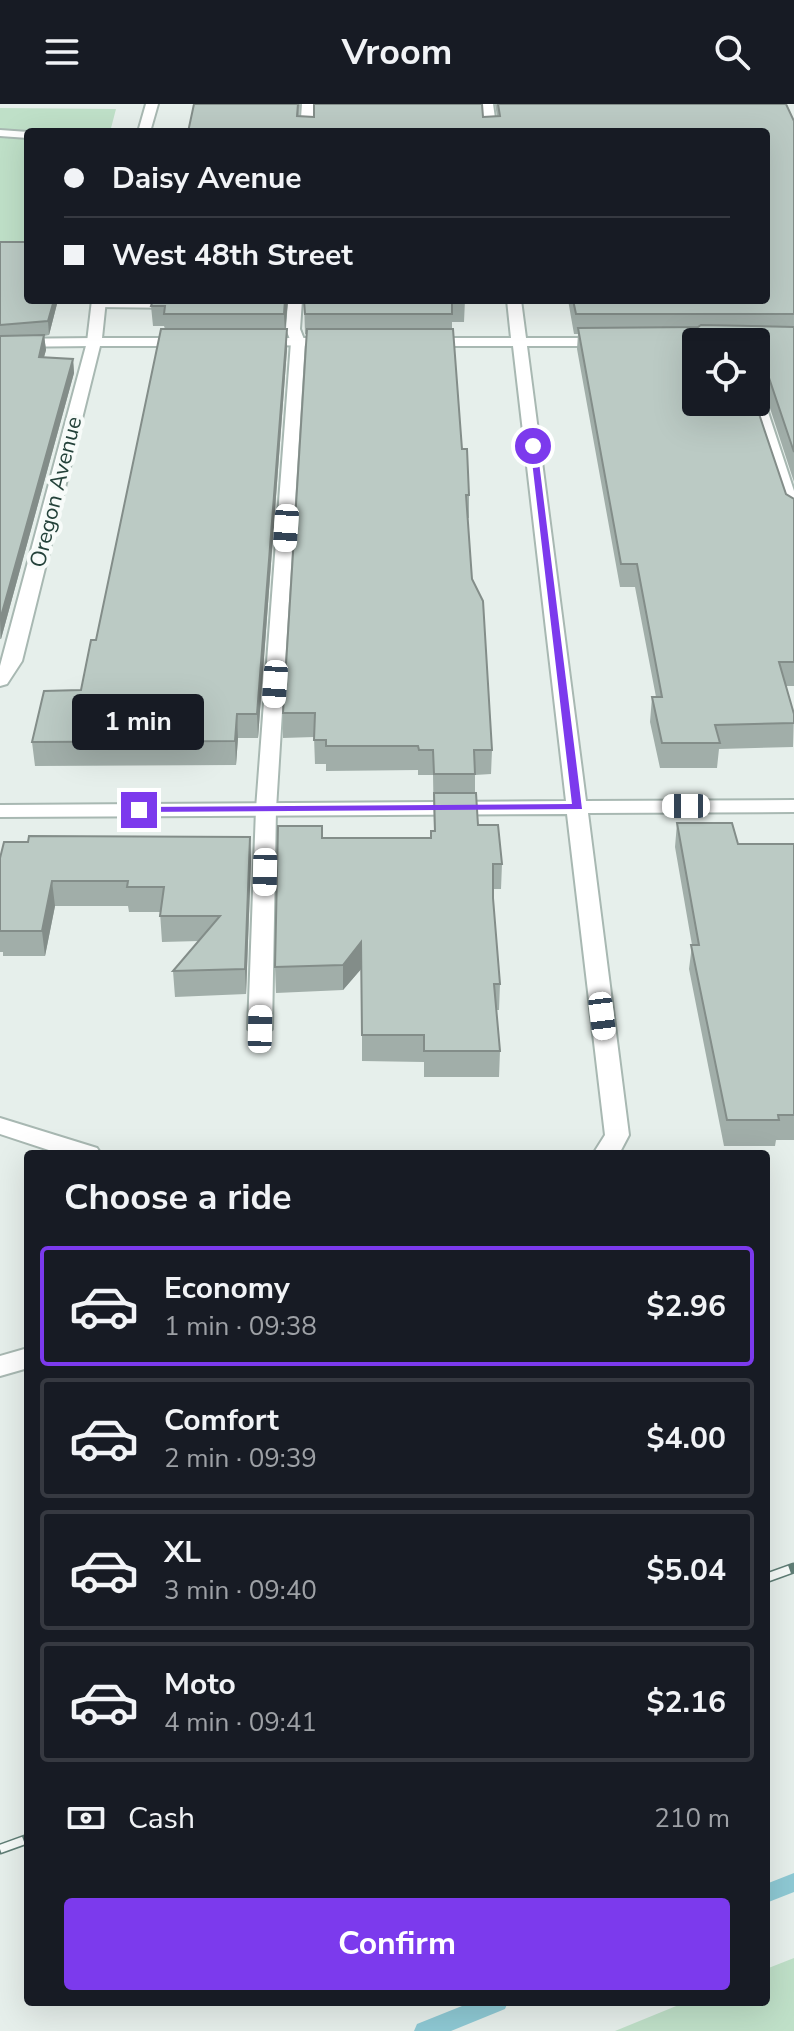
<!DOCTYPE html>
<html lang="en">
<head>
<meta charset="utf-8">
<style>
	:root { --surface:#171b24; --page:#242831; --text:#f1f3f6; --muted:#9ea1a6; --line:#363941; --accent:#7c3aed }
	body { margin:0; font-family:"Nunito Sans",sans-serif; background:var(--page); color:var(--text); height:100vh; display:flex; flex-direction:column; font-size:30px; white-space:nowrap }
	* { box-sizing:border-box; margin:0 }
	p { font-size:26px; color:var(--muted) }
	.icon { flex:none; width:44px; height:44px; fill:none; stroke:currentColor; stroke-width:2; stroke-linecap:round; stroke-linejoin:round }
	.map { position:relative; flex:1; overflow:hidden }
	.details { position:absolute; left:24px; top:1046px; width:746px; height:856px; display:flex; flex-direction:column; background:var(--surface); border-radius:8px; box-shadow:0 8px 32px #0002 }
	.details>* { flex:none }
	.banner { position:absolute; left:24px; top:24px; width:746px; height:176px; border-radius:8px; box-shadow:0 8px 32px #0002; display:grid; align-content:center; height:176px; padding:0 40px; background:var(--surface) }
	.buttons { position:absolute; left:682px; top:224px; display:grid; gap:16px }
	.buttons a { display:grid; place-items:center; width:88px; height:88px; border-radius:8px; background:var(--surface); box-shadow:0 8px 32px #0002; font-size:40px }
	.end { position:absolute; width:36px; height:36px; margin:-18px; border:10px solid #7c3aed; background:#fff; box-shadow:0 0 0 4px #fff }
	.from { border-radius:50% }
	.bubble { position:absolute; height:56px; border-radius:8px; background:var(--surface); box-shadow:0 8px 32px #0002; font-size:26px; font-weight:700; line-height:56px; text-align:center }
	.car { position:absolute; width:24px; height:48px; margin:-24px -12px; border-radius:10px; box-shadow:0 0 6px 2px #0007; background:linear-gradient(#fff 24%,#345 0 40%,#fff 0 76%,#345 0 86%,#fff 0) }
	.banner b { display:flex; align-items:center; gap:28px; height:76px; font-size:30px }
	.banner b+b { border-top:2px solid var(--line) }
	.banner i { width:20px; height:20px; background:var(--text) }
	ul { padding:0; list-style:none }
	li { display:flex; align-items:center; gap:24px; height:120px; margin:0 16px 12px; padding:0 24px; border:4px solid var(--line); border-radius:8px }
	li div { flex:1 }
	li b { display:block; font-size:30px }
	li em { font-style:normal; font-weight:700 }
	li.on { border-color:var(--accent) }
	li>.icon { width:72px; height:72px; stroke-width:1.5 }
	h2 { padding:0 40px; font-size:36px; line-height:96px }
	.pay { display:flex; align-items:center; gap:20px; height:88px; padding:0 40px; font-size:30px }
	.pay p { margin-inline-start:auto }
	.cta { display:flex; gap:16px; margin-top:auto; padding:16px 40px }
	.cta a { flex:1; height:92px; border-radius:8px; background:var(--accent); color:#fff; font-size:32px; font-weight:700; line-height:92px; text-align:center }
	header { display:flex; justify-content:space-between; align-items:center; height:104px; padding:0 40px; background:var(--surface); font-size:36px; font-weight:700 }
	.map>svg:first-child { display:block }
	.green { fill:#bfe0c8 }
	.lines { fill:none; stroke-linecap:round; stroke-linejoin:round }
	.stream { fill:#8ec9d4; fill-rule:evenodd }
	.lane-casing { stroke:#a8b8b2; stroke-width:4 }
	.street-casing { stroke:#a8b8b2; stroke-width:4 }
	.lane { fill:#fff; fill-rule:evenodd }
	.street { fill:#fff; fill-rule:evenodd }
	.rail-casing { stroke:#5f7d75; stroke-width:11 }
	.rail { stroke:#f7fbf9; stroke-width:8; stroke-dasharray:25; stroke-linecap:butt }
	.wall { fill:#a1aea9 }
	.shaded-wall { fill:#838d89 }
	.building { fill:#bbcac4; stroke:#838d89; stroke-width:2 }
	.route { fill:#7c3aed }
	.labels { text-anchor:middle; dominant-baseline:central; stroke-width:8; stroke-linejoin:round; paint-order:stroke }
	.far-street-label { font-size:22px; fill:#24423a; stroke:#f7fbf9 }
</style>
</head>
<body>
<header><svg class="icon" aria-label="menu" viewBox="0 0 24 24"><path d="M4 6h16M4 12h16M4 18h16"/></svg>Vroom<svg class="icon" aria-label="search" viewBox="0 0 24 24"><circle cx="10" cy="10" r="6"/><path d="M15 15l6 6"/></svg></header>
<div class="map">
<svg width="794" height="1927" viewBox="0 0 794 1927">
	<rect width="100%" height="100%" fill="#e6efeb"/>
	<path class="green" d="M 0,4 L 116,5 L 110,28 L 28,28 L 28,150 L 0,150 Z
		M 794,1854 L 794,1927 L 615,1927 L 686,1898 L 766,1898 L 766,1865 Z"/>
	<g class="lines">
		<path class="stream" d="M 794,1769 L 794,1788 L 766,1799 L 766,1780 Z
			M 472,1898 L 508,1898 L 505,1905 L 451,1927 L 414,1927 L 417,1920 Z"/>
		<defs>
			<path id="lane" d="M 302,0 L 314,0 L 312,28 L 300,28 Z
				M 0,26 L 28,28 L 30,28 L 28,34 L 0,32 Z
				M 94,196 L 180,196 L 186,200 L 179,204 L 99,203 L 92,199 Z
				M 288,196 L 302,196 L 300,225 L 305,238 L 276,705 L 272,925 L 260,932 L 248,925 L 256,705 L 291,238 L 286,225 Z
				M 0,235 L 94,234 L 101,238 L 94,242 L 0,243 Z
				M 756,291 L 764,296 L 794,387 L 794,417 L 786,412 L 749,298 L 756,298 Z"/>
			<path id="street" d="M 146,0 L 158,0 L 150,28 L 138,28 Z
				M 481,0 L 493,0 L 497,28 L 485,28 Z
				M 92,196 L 106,196 L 102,234 L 188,234 L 195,238 L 188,242 L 100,242 L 22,557 L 7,580 L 0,582 L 0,562 L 87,238 Z
				M 507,196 L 521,196 L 526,234 L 608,234 L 615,238 L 608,242 L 527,242 L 586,697 L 794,696 L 794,708 L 588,709 L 629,1031 L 619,1050 L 593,1050 L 605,1031 L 567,710 L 0,713 L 0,701 L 566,697 L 513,242 L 424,242 L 417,238 L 424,234 L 511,234 Z
				M 256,234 L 340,234 L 347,238 L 340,242 L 251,241 L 249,238 Z
				M 0,1014 L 97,1044 L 101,1050 L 61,1050 L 0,1030 Z
				M 28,1244 L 28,1264 L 0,1272 L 0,1252 Z"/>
		</defs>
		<use href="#lane" class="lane-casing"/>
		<use href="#street" class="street-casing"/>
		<use href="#lane" class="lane"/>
		<use href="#street" class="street"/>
		<defs>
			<path id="rail" d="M 766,1474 L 794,1464
				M 0,1745 L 28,1735"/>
		</defs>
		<use href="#rail" class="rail-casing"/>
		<use href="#rail" class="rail"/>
	</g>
	<path class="wall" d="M 194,0 L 300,0 L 299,12 L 483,13 L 497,12 L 495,0 L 786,0 L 794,17 L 794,378 L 767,295 L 756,288 L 756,238 L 696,238 L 786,390 L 794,395 L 794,582 L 786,582 L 794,610 L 793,643 L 719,645 L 717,664 L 660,664 L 650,618 L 652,593 L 656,593 L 635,483 L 620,483 L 577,245 L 578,230 L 574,230 L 568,196 L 766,196 L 766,28 L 188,28 Z
		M 0,139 L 28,196 L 58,196 L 49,231 L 44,232 L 46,246 L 44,253 L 73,255 L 74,269 L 1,535 L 0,535 Z
		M 153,196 L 288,196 L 285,225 L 287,245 L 258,634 L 238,634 L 236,661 L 35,662 L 32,638 L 81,586 L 96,536 L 165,225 L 164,222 L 153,222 L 151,202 Z
		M 304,196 L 465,196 L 464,218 L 452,218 L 452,225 L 462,345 L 469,391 L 469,414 L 467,414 L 472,475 L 492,646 L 491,670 L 475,671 L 475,689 L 478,721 L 502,760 L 501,785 L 493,785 L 493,794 L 500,880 L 499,906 L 496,906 L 500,947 L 499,973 L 424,973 L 424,958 L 362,957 L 362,864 L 343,886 L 276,889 L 275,863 L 323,734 L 431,734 L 434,727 L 433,671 L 418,671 L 418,666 L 326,667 L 326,660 L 315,660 L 314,633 L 283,634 L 283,609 L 307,230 L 305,230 Z
		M 677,719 L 738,740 L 794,740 L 794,1036 L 776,1036 L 775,1042 L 724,1042 L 689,865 L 692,841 L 675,743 Z
		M 250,733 L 251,757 L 246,890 L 175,893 L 173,867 L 199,837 L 162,838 L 160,808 L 129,808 L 128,802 L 55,802 L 45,852 L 3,852 L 3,848 L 0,848 L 0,754 Z"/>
	<path class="shaded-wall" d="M 54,196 L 58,196 L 49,231 L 48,217 Z
		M 285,196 L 288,196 L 285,231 L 284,210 Z
		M 287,225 L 287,245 L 258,634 L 257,610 Z
		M 44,231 L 46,246 L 40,267 L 39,253 Z
		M 73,255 L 74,269 L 1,535 L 0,516 Z
		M 237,610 L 238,634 L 236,661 L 235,637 Z
		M 250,733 L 251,757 L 246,890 L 245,865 Z
		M 52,777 L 55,802 L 45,852 L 42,827 Z
		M 361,838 L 362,864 L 343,886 L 343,861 Z"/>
	<path class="building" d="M 194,0 L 298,0 L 297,12 L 314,13 L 314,0 L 482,0 L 483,13 L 500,12 L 498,0 L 786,0 L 794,17 L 794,210 L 576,210 L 573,196 L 766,196 L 766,28 L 188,28 Z
		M 0,138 L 28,138 L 28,196 L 54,196 L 48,217 L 0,221 Z
		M 153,196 L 285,196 L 284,210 L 164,210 L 165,202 L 151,202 Z
		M 304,196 L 465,196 L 465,198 L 452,198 L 452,210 L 305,210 Z
		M 701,221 L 794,223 L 794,348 L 769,274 L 758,267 L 756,269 L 756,238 L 696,238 L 696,298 L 755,298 L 786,390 L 794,395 L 794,558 L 779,558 L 794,610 L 794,619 L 715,621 L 720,639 L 662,639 L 652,593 L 662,593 L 637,460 L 621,460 L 578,224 L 698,223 Z
		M 161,225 L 287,225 L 257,610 L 237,610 L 235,637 L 32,638 L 44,587 L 81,586 L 91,536 L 96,536 Z
		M 307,225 L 453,225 L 462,345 L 467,345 L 469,391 L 466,391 L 472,475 L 483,497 L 492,646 L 474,646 L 475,670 L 434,670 L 433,646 L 419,646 L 418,642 L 326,642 L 326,636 L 314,636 L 315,609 L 283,609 Z
		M 44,231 L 39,253 L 73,255 L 0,516 L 0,232 Z
		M 434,689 L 476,689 L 478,721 L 498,721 L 502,760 L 493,760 L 493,794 L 500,880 L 494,880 L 500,947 L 424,947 L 424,931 L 362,931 L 361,838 L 343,861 L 275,863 L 278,722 L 322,722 L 322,734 L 431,734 L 431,727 L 435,727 Z
		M 677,719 L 732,719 L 738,740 L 794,740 L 794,1011 L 778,1011 L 779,1016 L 727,1016 L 691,841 L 699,841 Z
		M 29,732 L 250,733 L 245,865 L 173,867 L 220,812 L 160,812 L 164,783 L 127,783 L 128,777 L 52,777 L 42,827 L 0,827 L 0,754 L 4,738 L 28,738 Z"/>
	<path class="route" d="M 530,340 L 537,342 L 582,705 L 135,708 L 139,703 L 572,700 Z"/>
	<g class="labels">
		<g class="far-street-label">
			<text transform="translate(56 388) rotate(-76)">Oregon Avenue</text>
		</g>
	</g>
</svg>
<div class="buttons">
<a><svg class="icon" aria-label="locate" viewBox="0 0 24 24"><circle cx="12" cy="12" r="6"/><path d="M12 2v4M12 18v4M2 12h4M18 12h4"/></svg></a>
</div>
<i class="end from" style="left:533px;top:342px"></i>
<i class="end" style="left:139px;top:706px"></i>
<div class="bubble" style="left:72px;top:590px;width:132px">1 min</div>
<i class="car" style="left:286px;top:424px;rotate:184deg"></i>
<i class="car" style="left:275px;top:580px;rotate:184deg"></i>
<i class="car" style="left:686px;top:702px;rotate:270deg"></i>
<i class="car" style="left:265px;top:768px;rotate:181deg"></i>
<i class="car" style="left:602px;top:912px;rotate:173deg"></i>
<i class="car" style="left:260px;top:925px;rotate:1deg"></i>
<div class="banner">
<b><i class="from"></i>Daisy Avenue</b>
<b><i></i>West 48th Street</b>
</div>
<section class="details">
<h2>Choose a ride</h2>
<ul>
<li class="on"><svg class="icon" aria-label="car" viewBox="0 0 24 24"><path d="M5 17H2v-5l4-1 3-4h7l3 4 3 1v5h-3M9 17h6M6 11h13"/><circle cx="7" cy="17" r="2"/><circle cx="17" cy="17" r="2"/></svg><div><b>Economy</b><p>1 min · 09:38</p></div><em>$2.96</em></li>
<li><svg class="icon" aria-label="car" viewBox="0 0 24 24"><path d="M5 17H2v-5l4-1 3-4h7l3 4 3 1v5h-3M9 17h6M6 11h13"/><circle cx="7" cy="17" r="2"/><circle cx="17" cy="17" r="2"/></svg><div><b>Comfort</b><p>2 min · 09:39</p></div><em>$4.00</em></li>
<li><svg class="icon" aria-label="car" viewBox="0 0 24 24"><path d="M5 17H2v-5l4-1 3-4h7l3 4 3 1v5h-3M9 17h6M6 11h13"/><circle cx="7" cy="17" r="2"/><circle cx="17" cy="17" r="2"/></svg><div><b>XL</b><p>3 min · 09:40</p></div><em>$5.04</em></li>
<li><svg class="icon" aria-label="car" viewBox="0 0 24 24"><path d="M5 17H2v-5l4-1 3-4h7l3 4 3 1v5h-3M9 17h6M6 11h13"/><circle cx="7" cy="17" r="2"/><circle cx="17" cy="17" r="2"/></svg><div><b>Moto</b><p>4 min · 09:41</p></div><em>$2.16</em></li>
</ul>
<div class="pay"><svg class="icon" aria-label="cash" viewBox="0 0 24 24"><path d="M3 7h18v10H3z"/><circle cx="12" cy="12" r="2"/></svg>Cash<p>210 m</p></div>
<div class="cta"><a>Confirm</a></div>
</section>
</div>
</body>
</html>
